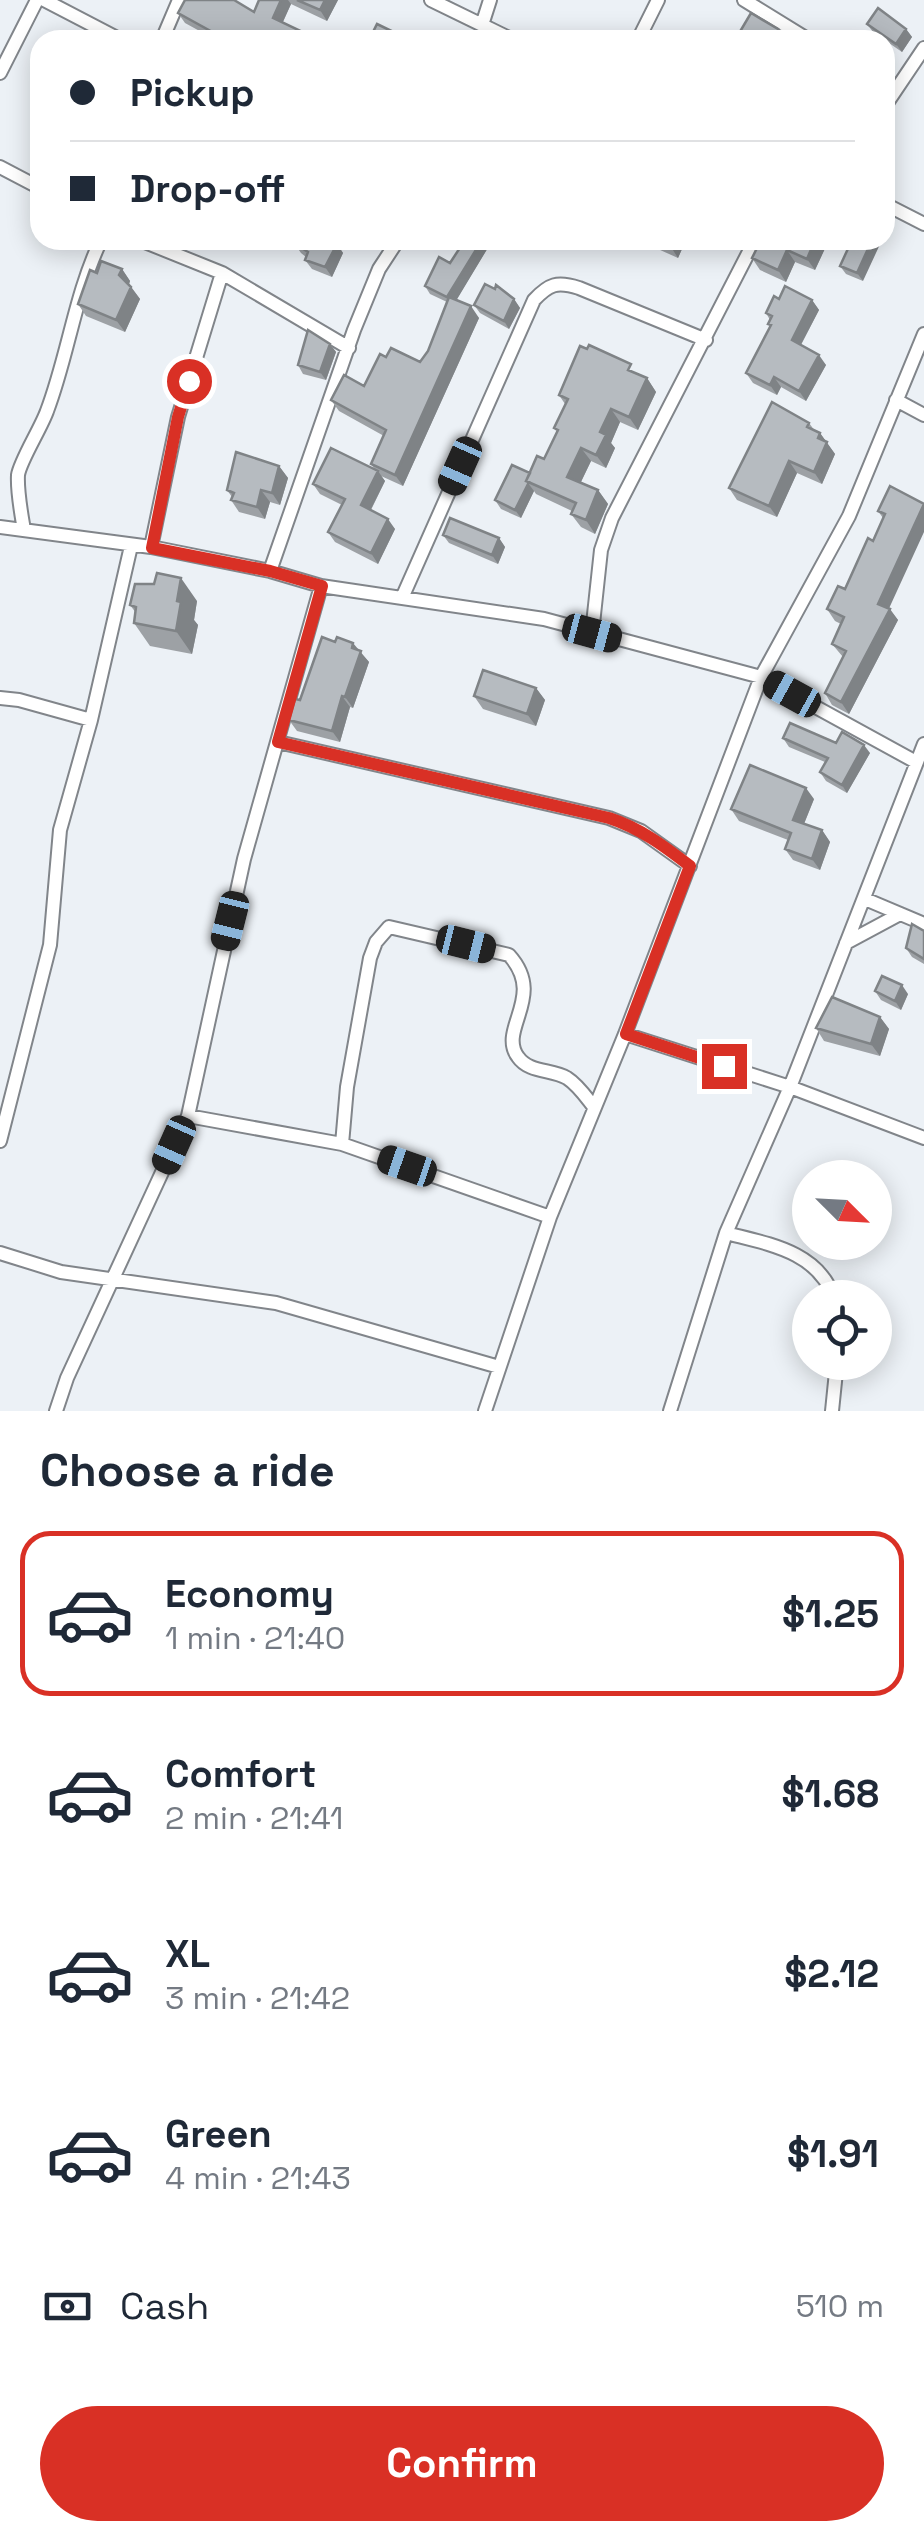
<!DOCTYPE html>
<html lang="en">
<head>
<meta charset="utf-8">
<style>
	:root { --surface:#fff; --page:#f2f2f3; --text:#1f2937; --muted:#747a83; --line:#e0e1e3; --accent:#d93025 }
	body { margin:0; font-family:"Space Grotesk",sans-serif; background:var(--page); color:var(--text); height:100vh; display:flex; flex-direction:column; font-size:38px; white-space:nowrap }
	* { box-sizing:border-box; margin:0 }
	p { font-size:32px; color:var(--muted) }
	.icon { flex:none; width:55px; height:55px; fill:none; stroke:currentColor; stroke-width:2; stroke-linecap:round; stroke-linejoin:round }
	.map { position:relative; height:1411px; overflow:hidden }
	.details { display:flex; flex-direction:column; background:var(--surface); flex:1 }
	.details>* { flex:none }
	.banner { position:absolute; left:30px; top:30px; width:865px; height:220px; border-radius:30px; box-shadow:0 5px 25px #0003; display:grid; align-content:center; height:220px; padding:0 40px; background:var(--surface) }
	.needle { width:65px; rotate:114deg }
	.controls { position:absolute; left:792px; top:1160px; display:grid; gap:20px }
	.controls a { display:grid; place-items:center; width:100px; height:100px; border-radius:50%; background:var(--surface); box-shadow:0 5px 25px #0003; font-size:50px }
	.end { position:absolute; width:45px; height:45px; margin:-22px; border:12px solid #d93025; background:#fff; box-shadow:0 0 0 5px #fff }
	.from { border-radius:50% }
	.car { position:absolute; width:30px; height:60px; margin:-30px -15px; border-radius:12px; box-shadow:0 0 8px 2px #0007; background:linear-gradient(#222 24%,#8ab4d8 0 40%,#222 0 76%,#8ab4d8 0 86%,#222 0) }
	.banner b { display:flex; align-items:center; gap:35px; height:95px; font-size:38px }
	.banner b+b { border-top:2px solid var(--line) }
	.banner i { width:25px; height:25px; background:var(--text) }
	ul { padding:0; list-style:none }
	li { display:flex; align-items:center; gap:30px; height:165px; margin:0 20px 15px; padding:0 20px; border:5px solid transparent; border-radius:30px }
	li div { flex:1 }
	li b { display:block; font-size:38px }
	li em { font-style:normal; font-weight:800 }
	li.current { border-color:var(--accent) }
	li>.icon { width:90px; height:90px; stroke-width:1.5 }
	h2 { padding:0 40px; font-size:45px; line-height:120px }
	.pay { display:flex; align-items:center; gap:25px; height:110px; padding:0 40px; font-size:38px }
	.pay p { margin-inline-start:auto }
	.action { display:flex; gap:20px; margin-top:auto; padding:20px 40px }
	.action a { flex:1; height:115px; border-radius:60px; background:var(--accent); color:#fff; font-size:40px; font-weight:800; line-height:115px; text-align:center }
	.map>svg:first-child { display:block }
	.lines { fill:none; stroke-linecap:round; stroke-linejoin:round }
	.minor-casing { stroke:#81858a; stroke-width:16 }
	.minor { stroke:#fff; stroke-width:12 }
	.wall { fill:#9da1a5 }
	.shaded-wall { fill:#7f8386 }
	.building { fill:#b6bbc0; stroke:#7f8386; stroke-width:2.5 }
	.route { stroke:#d93025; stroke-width:12 }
</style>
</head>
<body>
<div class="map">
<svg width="924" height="1411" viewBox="0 0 924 1411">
	<rect width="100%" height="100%" fill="#ecf1f6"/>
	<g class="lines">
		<defs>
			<path id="minor" d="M 44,0 L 121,40
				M 431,0 L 513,40
				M 744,0 L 809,40
				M 482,25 L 490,0
				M 162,40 L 179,0
				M 638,40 L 658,0
				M 0,73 L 37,0
				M 885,106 L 924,48
				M 0,167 L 40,188
				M 885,204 L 924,224
				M 140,240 L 222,273 L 178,417 L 151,547
				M 222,273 L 349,348
				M 896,400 L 924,415
				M 0,527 L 151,547 L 270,571 L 321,586 L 544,619 L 761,677 L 916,762
				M 24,530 C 21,512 17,492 18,475 C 20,461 41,428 47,411 C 68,356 75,294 101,240
				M 270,571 L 354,330 L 379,269 L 398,240
				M 402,598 L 534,300 C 549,284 557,281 579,288 L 706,340
				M 592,633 L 601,550 L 612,518 L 755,240
				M 0,698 L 19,700 L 91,720
				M 278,742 L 609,818 L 641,831 L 690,866
				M 865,899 L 924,924
				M 846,943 L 900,914
				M 625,1034 L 790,1087 L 924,1138
				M 188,1116 L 342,1144 L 550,1217
				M 0,1141 L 50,945 L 60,830 L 91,720 L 131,546
				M 342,1144 L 347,1087 L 370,958 L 376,942 L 389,927 L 509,955 C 547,997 497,1029 518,1057 C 529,1073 552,1069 567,1078 C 578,1085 586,1097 594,1107
				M 726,1233 C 768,1244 818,1251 834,1298
				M 0,1253 L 61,1272 L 276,1303 L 499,1367
				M 56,1411 L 67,1378 L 188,1116 L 244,859 L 321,586
				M 485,1411 L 550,1217 L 625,1034 L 761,677 L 849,516 L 924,334
				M 670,1411 L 726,1233 L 790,1087 L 924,744
				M 832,1411 L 837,1362"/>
		</defs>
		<use href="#minor" class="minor-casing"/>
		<use href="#minor" class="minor"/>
	</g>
	<path class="wall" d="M 259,0 L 338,0 L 327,21 L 291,4 L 283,22 L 307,34 L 312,40 L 216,40 L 185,23 L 178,13 L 254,12 Z
		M 867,24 L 906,29 L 912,37 L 902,52 L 873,32 Z
		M 296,240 L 339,240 L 337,244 L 343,253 L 332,277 L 312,269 L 305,260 L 306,257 L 301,253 L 294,243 Z
		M 465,240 L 492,241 L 456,300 L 479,318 L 403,486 L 381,476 L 385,481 L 371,510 L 395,529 L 378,564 L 335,542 L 328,532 L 342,505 L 320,494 L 313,484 L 375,470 L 371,464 L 384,436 L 339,411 L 331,400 L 364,386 L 386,357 L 420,362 L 428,351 L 447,302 L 430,294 L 425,286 L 450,263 Z
		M 646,240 L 686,240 L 678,258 L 649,245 Z
		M 761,240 L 827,240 L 828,242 L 815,270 L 795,262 L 786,282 L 760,270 L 752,258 Z
		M 852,240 L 863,281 L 846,274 L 840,266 Z
		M 122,269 L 130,281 L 129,284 L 140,299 L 125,332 L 86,316 L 78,304 L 97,273 Z
		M 514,299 L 520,308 L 509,329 L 480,313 L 474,305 Z
		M 779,299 L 812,300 L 819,310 L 801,345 L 826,365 L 806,401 L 781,387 L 777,395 L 753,383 L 746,373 L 770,326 L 768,324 L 770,320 L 766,313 Z
		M 330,344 L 336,352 L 326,380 L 303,374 L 298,365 Z
		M 638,374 L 647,378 L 656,392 L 638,430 L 620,422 L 611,443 L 615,448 L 606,468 L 591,461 L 581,482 L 598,490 L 608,504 L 595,534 L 581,527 L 571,514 L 572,511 L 536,494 L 534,491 L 521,518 L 501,509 L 495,500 L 530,473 L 544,459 L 557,432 L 554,428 L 565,404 L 559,395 Z
		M 809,423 L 815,431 L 820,433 L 835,454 L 822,484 L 797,473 L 777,517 L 737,500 L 729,488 Z
		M 279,466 L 288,478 L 280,505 L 270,502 L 265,519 L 239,512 L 231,500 L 232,497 L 227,490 Z
		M 890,486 L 889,609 L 898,620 L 849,714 L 832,705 L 825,693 L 843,657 L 832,644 L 841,624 L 835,621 L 827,609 L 845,589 L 873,541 L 883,518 L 878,511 Z
		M 443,535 L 499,538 L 505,547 L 498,564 L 449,543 Z
		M 197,601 L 194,620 L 198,625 L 192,654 L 150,646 L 134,623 L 136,613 L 130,605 Z
		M 358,650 L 369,662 L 353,708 L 350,707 L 340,742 L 297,731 L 289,720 L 300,700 Z
		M 536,688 L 545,700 L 536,726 L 483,709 L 474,696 Z
		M 783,738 L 836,743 L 870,753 L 847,793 L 826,781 L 820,772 L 825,762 L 789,747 Z
		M 814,799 L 804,824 L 822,830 L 830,842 L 820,870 L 793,860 L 785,849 L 788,840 L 739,821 L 731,809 Z
		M 924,931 L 924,964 L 912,957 L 906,948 Z
		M 875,991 L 908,994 L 901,1010 L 881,1000 Z
		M 880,1017 L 889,1029 L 880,1056 L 824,1041 L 816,1028 Z"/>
	<path class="shaded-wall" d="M 281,0 L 288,0 L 291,4 L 280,28 L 273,18 Z
		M 325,0 L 338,0 L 327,21 L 320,10 Z
		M 778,29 L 785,40 L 771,40 Z
		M 906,29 L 912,37 L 902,52 L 896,44 Z
		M 330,240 L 339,240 L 337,244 L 343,253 L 332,277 L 325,267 Z
		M 482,240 L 492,241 L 453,306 L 447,297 Z
		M 674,240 L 686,240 L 678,258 L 671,247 Z
		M 815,240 L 827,240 L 828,242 L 815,270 L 807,259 Z
		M 872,240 L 882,240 L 863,281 L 857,273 Z
		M 787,250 L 795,262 L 786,282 L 778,270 Z
		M 122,269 L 130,281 L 128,287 L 119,275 Z
		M 131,287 L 140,299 L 125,332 L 116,320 Z
		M 514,299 L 520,308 L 509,329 L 504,321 Z
		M 812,300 L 819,310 L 798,350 L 792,340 Z
		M 471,306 L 479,318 L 403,486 L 395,475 Z
		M 330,344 L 336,352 L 326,380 L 320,372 Z
		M 819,355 L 826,365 L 806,401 L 799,391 Z
		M 774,377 L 781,387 L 777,395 L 770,385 Z
		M 647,378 L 656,392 L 638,430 L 629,417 Z
		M 611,409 L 620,422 L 611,443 L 615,448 L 606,468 L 596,455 L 600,432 Z
		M 820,433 L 835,454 L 822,484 L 814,472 L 818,438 Z
		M 581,448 L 591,461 L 577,490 L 567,477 Z
		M 789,461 L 797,473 L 777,517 L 769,506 Z
		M 279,466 L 288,478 L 280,505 L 272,493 Z
		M 378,471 L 385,481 L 368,515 L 361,505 Z
		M 528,483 L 534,491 L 521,518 L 515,510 Z
		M 261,490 L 270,502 L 265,519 L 257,507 Z
		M 598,490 L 608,504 L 595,534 L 586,520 Z
		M 924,504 L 924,532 L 886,615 L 878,604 Z
		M 388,519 L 395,529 L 378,564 L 371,553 Z
		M 499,538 L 505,547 L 498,564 L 492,555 Z
		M 181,578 L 197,601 L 194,620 L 198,625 L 192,654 L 176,631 L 177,601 Z
		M 890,609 L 898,620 L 849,714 L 841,702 Z
		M 353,643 L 369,662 L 353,708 L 345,697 Z
		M 536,688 L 545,700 L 536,726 L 527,714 Z
		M 342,696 L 350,707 L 340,742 L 332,731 Z
		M 864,745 L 870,753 L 847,793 L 842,785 Z
		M 806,788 L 814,799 L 801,831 L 793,820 Z
		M 822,830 L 830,842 L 820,870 L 812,859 Z
		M 902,985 L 908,994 L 901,1010 L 895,1001 Z
		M 880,1017 L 889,1029 L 880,1056 L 871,1044 Z"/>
	<path class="building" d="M 185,0 L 234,0 L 254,12 L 259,0 L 281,0 L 273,18 L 307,34 L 305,38 L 312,40 L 242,40 L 230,35 L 227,40 L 178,13 Z
		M 297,0 L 325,0 L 320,10 Z
		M 878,8 L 906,29 L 896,44 L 867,24 Z
		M 751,13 L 778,29 L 771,40 L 735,40 Z
		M 377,24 L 404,37 L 402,40 L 369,40 Z
		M 296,240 L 330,240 L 337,244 L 325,267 L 305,260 L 308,252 L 294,243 Z
		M 465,240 L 482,240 L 447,297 L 425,286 L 439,257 L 450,263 Z
		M 655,240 L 674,240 L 671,247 Z
		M 761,240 L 815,240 L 807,259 L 787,250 L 778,270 L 752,258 Z
		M 852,240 L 872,240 L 857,273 L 840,266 Z
		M 101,261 L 122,269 L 119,275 L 131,287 L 116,320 L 78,304 L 90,270 L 97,273 Z
		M 485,284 L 495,289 L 496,285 L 514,299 L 504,321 L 474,305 Z
		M 785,286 L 812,300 L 792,340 L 819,355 L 799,391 L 774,377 L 770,385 L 746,373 L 771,325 L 768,324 L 772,316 L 766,313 L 774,296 L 779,299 Z
		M 449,297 L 471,306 L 395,475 L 371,464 L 386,430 L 331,400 L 344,375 L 364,386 L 380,354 L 386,357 L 391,348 L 420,362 L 428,351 Z
		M 308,330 L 330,344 L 320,372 L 298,365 Z
		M 589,345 L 631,364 L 628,370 L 647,378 L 629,417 L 611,409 L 600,432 L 606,435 L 596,455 L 581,448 L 567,477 L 598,490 L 586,520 L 571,514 L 576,503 L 526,481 L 537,456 L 544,459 L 558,430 L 554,428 L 568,399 L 559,395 L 580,346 L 587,349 Z
		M 772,402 L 809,423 L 807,427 L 820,433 L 818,438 L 827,442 L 814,472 L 789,461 L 769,506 L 729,488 Z
		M 331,448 L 378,471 L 361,505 L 388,519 L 371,553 L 328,532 L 345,499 L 313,484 Z
		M 236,452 L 279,466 L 272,493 L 261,490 L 257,507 L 231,500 L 234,493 L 227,490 Z
		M 512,465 L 530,473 L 526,481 L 529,482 L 515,510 L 495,500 Z
		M 890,486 L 924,504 L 878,604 L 890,609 L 841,702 L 825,693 L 846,651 L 832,644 L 844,617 L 827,609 L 838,586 L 845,589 L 868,538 L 873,541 L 885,514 L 878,511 Z
		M 450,518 L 499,538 L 492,555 L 443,535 Z
		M 157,573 L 181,578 L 177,601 L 181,602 L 176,631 L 134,623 L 136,607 L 130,605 L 135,584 L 154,584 Z
		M 322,637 L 335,642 L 337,637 L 353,643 L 352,648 L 361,651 L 345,697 L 342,696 L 332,731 L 289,720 L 295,699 L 300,700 Z
		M 483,670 L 536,688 L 527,714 L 474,696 Z
		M 790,723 L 836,743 L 842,732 L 864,745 L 842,785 L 820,772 L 828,758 L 783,738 Z
		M 750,765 L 806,788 L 793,820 L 822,830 L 812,859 L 785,849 L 791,833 L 731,809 Z
		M 912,924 L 924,931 L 924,959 L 906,948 Z
		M 882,976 L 902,985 L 895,1001 L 875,991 Z
		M 832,997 L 880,1017 L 871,1044 L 816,1028 Z"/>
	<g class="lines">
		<path class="route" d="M 189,381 L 178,417 L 152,548 L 270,571 L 322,586 L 278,742 L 609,818 C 640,828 664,846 690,866 L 626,1034 L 724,1066"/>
	</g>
</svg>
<div class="controls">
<a><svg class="needle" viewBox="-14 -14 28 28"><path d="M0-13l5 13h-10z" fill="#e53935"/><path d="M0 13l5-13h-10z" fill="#747a83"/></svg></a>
<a><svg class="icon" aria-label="locate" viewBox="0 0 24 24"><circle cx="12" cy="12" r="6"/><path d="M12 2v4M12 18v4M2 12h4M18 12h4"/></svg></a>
</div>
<i class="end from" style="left:189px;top:381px"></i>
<i class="end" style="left:724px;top:1066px"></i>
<i class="car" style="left:460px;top:466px;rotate:204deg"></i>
<i class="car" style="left:592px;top:633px;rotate:105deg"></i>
<i class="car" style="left:792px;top:694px;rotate:299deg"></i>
<i class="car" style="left:230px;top:921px;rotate:194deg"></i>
<i class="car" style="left:466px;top:944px;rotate:104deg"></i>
<i class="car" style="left:174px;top:1145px;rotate:204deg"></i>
<i class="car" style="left:407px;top:1166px;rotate:289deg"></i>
<div class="banner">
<b><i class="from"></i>Pickup</b>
<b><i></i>Drop-off</b>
</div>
</div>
<section class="details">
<h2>Choose a ride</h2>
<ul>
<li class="current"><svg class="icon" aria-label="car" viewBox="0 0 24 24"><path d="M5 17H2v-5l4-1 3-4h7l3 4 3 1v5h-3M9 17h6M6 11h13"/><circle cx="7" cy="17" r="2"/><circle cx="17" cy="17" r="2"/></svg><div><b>Economy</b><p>1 min · 21:40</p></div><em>$1.25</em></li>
<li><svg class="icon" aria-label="car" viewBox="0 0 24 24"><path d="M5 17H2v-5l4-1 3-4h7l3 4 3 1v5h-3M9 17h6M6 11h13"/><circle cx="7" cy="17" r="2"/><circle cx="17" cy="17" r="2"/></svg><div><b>Comfort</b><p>2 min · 21:41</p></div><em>$1.68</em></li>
<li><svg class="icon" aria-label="car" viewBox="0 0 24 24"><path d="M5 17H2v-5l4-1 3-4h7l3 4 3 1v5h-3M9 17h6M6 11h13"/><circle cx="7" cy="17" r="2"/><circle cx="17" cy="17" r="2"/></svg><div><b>XL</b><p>3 min · 21:42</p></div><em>$2.12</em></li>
<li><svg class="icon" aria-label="car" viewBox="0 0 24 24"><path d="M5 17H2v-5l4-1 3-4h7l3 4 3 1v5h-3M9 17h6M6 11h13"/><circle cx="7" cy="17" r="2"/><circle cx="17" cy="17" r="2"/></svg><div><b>Green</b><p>4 min · 21:43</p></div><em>$1.91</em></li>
</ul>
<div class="pay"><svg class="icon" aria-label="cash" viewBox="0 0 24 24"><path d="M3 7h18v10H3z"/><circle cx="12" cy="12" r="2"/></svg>Cash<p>510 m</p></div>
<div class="action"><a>Confirm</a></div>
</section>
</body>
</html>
